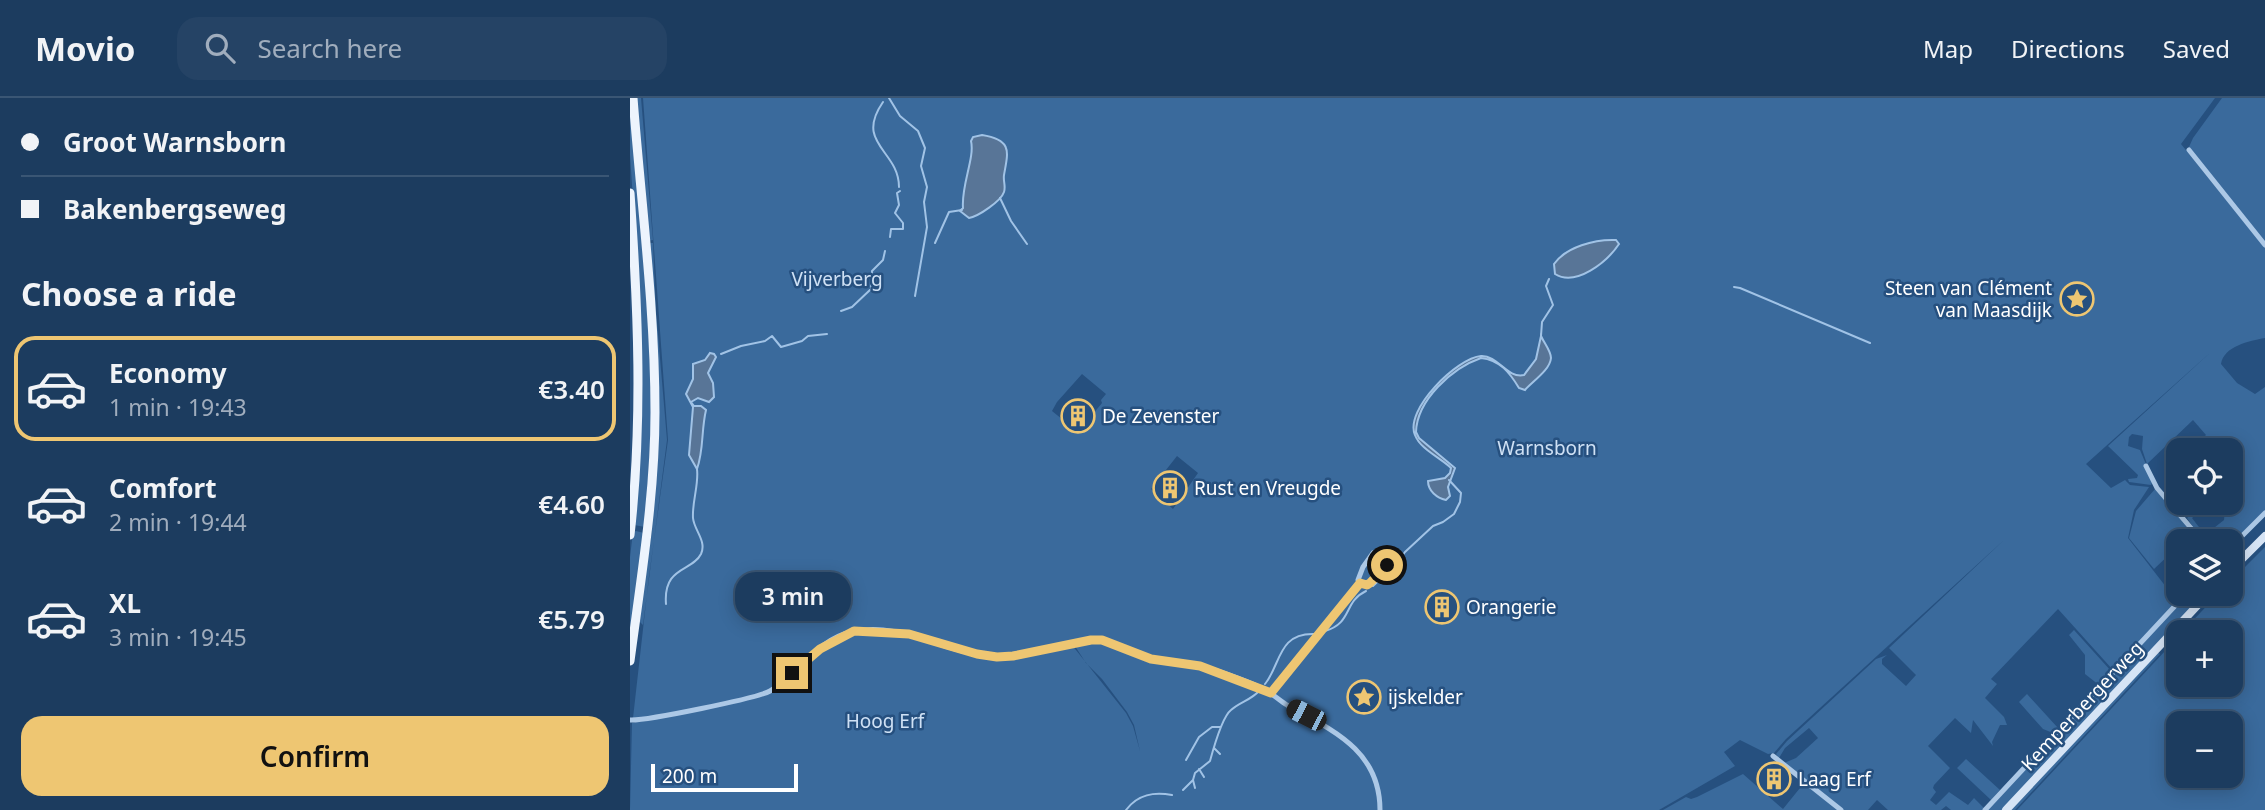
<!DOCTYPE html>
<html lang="en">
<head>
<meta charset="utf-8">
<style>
	:root { --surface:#1c3c5f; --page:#254365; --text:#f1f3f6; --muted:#a0adbd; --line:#3a5674; --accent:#eec672 }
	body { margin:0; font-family:"Noto Sans",sans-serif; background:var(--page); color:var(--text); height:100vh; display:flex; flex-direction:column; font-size:26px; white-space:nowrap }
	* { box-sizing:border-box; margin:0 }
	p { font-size:23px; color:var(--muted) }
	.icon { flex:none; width:38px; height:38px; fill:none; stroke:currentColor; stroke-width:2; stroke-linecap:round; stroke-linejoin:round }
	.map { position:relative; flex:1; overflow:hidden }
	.details { display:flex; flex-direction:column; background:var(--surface); width:630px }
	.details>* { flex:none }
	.guide { display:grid; align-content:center; height:154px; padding:0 21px; background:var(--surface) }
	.controls { position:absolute; left:1536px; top:340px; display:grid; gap:14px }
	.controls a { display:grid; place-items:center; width:77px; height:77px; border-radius:14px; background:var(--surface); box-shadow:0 4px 18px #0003,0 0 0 2px var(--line); font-size:35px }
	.scale { position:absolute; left:21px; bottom:18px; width:147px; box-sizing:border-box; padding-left:7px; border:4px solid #fff; border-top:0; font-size:19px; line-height:24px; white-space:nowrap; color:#fff; -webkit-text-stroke:5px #26507f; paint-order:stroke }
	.end { position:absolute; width:32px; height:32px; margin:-16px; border:9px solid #eec672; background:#111; box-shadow:0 0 0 4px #111 }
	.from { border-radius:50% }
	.bubble { position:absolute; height:49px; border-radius:21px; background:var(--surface); box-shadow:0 4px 18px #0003,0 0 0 2px var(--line); font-size:23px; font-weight:600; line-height:49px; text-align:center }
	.car { position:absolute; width:21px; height:42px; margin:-21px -10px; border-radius:9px; box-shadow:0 0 5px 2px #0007; background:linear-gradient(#222 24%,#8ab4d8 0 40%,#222 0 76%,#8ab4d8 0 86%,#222 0) }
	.guide b { display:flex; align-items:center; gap:24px; height:66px; font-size:26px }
	.guide b+b { border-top:2px solid var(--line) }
	.guide i { width:18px; height:18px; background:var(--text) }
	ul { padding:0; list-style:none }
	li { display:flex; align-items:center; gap:21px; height:105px; margin:0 14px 10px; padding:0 7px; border:4px solid transparent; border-radius:21px }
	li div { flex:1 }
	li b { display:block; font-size:26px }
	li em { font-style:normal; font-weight:600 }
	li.active { border-color:var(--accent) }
	li>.icon { width:63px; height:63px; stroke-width:1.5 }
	h2 { padding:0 21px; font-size:32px; line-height:84px }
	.button { display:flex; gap:14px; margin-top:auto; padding:14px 21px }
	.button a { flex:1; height:80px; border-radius:21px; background:var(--accent); color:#111; font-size:28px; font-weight:600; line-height:80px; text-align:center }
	header { display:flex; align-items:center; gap:42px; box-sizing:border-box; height:98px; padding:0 35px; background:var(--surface); border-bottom:2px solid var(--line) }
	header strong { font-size:33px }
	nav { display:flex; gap:38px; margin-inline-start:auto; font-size:24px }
	.search { width:490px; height:63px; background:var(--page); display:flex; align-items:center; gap:18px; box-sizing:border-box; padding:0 24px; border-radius:21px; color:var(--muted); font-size:26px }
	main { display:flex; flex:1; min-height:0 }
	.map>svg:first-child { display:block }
	.green { fill:#3a6a9c; fill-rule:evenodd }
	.water { fill:#587597; stroke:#a1c3e6; stroke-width:2 }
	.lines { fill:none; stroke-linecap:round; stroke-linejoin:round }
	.stream { stroke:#a1c3e6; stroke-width:2 }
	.street { stroke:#acc8e6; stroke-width:5 }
	.secondary { stroke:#d6e4f5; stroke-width:8 }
	.primary { stroke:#edf4fd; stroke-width:9 }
	.route { stroke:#eec672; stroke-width:9 }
	.labels { text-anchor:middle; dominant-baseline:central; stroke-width:5; stroke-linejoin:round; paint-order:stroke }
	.park-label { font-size:19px; fill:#cfe1f5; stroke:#26507f }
	.poi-label { font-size:19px; fill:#fff; stroke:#26507f; text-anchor:start }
	.street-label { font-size:19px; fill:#fff; stroke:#26507f }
</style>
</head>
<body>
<header>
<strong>Movio</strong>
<div class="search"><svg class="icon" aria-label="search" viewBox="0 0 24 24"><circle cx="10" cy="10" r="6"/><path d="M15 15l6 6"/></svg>Search here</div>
<nav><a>Map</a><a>Directions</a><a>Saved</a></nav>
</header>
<main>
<section class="details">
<div class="guide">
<b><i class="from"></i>Groot Warnsborn</b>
<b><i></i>Bakenbergseweg</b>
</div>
<h2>Choose a ride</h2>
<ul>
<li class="active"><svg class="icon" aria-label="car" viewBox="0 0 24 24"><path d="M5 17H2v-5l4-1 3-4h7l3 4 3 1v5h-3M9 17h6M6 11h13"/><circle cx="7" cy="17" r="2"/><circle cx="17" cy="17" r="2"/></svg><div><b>Economy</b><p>1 min · 19:43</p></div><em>€3.40</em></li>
<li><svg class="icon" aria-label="car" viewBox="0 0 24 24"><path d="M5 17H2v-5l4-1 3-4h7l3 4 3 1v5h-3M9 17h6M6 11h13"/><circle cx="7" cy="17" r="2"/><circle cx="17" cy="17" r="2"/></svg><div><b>Comfort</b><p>2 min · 19:44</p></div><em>€4.60</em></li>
<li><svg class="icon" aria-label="car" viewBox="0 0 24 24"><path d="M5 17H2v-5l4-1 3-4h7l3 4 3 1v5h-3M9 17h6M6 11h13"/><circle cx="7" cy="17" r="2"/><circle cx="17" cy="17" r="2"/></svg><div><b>XL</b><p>3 min · 19:45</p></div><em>€5.79</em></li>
</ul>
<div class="button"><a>Confirm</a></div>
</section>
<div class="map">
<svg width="1635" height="712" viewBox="0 0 1635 712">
	<rect width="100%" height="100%" fill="#26507f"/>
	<path class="green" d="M 0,0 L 17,204 L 22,314 L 15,429 L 4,427 L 10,205 L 0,57 Z
		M 6,0 L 11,0 L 23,142 L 17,143 Z
		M 13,0 L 1585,0 L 1551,46 L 1635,150 L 1635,240 C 1619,243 1594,248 1591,266 L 1607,285 L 1625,296 L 1635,289 L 1635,412 L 1601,446 L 1601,443 L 1573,443 L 1571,440 L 1557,420 L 1571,409 L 1572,411 L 1562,420 L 1575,437 L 1594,422 L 1595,412 L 1588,404 L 1601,404 L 1601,352 L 1561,352 L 1576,337 L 1563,322 L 1517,366 L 1512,351 L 1513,338 L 1502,336 L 1499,339 L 1498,348 L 1510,352 L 1523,383 L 1521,387 L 1499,384 L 1498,381 L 1507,380 L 1508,377 L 1478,348 L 1582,253 L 1456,366 L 1481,390 L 1495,382 L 1500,387 L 1519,389 L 1504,412 L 1498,440 L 1547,503 L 1483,572 L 1428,511 L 1361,581 L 1367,586 L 1355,600 L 1374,619 L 1377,627 L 1370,627 L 1362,644 L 1363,648 L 1343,622 L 1341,635 L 1325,620 L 1298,648 L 1320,670 L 1304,687 L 1303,690 L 1306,694 L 1300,702 L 1306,707 L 1319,694 L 1338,707 L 1344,700 L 1354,710 L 1352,712 L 1321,712 L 1316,708 L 1311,712 L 1258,712 L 1247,702 L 1238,712 L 1213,712 L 1154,665 L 1166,660 L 1188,640 L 1179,630 L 1155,650 L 1149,660 L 1146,656 L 1157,643 L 1246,561 L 1257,557 L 1252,561 L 1252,566 L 1276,588 L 1286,577 L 1259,550 L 1374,442 L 1156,641 L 1144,655 L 1138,656 L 1110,642 L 1094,654 L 1105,668 L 1029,712 L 0,712 L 2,625 L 138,595 L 191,552 L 224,534 L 279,537 L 347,557 L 367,560 L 442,547 L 496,615 L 503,628 L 510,653 L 504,627 L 497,614 L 472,581 L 456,565 L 443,545 C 412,551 380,561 349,556 C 331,553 315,545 298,540 C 275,533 248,529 224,532 C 191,535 166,578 138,593 C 127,599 14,622 3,620 L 19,478 L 38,342 ZM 452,276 L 476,296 L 471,302 L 472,305 L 448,334 L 422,313 L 427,304 ZM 547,358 L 568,375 L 543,411 L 521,391 Z
		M 1592,0 L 1635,0 L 1635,145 L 1559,49 L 1563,40 Z
		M 17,145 L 23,145 L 26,213 L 37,342 L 13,527 L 10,524 L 11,500 L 22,433 L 20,430 L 26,375 Z
		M 1525,391 L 1563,434 L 1554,443 L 1549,443 L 1549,463 L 1542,454 L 1524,471 L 1499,440 L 1506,413 Z
		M 6,433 L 14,435 L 0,541 L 0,459 L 3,434 Z
		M 1635,449 L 1635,712 L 1387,712 L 1549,538 L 1549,586 L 1601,586 L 1601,534 L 1552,534 L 1589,495 L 1601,495 L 1601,483 ZM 1549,625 L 1601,625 L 1601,677 L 1549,677 Z
		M 1559,495 L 1575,495 L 1373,712 L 1357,712 Z
		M 1444,532 L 1481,573 L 1469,587 L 1455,576 L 1455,557 L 1439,537 Z
		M 1527,554 L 1530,556 L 1385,712 L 1380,712 Z
		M 1397,596 L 1428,630 L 1423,635 L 1413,631 L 1389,604 Z
		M 1336,661 L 1370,692 L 1361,702 L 1327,670 Z
		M 1113,676 L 1153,711 L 1174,685 L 1209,712 L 1033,712 L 1056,699 L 1061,701 L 1067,699 Z"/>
	<path class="water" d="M 352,37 C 383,42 378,54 374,77 C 373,83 376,88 374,94 C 371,103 349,118 339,120 L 330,113 L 333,110 C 331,87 345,60 341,43 L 343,39 Z
		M 986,142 L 989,146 C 977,164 946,189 925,176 L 924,166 C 936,149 965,141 986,142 Z
		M 911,238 C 914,245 921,253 921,260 C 920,272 903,283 895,292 L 889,290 C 880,275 870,262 851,260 C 822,270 787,302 786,334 L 789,340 L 825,370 L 818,389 L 820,398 L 816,402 C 807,400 798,393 798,383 L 815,380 L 820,375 L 821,370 C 811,360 790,351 785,337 C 774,312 827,260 851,258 C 868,257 877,281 894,277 L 906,261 Z
		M 80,255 L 84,256 L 86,259 L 78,275 L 83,285 L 84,299 L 79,304 L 68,300 L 61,304 L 64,308 L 71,308 L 76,312 C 71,333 74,351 67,371 L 59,357 L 63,309 L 56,296 L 63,281 L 63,266 L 75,262 Z"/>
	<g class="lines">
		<path class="stream" d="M 259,0 L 270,18 L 288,33 L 295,50 L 291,68 L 297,89 L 294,104 L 297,129 L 285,198
			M 253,4 C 224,46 269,52 269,89
			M 370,100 L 381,123 L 397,146
			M 260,139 L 261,131 L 273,131 L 273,125 L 265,115 L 269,107 L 267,95 L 270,93
			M 305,145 L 319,114 L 332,112
			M 1104,189 L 1110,190 L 1240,245
			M 211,213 L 222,209 L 241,191 L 242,173 L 253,162 L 255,153
			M 911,238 L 912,224 L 923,207 L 916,188 L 919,181
			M 91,256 L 111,248 L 135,243 L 142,238 L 151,249 L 172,243 L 178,238 L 197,236
			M 765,468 L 775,454 L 803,428 L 813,424 L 824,416 L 830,404 L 831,395 L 819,382
			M 743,488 L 760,472
			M 36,506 C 33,468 62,474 71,456 C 77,443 64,432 63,420 C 62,403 69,387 67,371
			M 695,533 C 723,525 713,504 736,493
			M 635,586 C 651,566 648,535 684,536
			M 584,650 L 590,656
			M 556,662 L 569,639 L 582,629 L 590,629
			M 569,671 L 574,679
			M 563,682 L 565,690
			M 553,692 L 563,682 L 565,675 L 580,663 C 583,652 592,619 601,612 C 610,604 621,602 629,593
			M 496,712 C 508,696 524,694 542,697"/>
		<path class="street" d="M 1559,52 L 1635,147
			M 1516,368 L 1527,390 L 1572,443
			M 1601,449 L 1635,415
			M 743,455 L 757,467 L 740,485 L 732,486 L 728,482 L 733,469 Z
			M 641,595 L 730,486
			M 0,622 C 16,623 128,600 140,593 C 168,576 188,541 221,534 C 267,523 307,551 351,557 C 387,562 425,549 461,542 C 482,543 501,556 522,561 C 539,565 557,565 574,569 C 594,575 616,582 635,592 C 643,596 649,602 657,607 C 702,632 750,652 750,712
			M 1143,658 L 1211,712
			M 1355,712 L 1557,495"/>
		<path class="secondary" d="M 1601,472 L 1635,438
			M 1376,712 L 1579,495"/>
		<path class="primary" d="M 0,95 C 8,210 13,323 0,437
			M 0,563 C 11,480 25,397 25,314 C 25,209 11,104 3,0"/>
	</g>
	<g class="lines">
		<path class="route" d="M 162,575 L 190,551 L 224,533 L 279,536 L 347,556 L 367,559 L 383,558 L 461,542 L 472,542 L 521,561 L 570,568 L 641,595 L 730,485 L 737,487 L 740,485 L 757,467"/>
	</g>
	<defs>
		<symbol id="sight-ring" viewBox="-11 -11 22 22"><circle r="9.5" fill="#26507f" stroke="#eec672" stroke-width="1.5"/><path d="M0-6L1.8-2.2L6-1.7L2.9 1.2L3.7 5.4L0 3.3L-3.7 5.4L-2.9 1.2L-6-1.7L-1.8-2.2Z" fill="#eec672"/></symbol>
		<symbol id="building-ring" viewBox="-11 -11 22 22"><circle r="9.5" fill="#26507f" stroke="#eec672" stroke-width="1.5"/><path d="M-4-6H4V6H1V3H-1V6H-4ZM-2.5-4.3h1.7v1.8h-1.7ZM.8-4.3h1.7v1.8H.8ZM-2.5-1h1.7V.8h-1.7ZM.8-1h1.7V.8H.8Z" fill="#eec672"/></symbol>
	</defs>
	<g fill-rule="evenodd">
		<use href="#sight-ring" x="1428" y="182" width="38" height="38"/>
		<use href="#building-ring" x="429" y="299" width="38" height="38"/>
		<use href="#building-ring" x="521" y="371" width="38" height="38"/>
		<use href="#building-ring" x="793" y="490" width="38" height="38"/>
		<use href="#sight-ring" x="715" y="580" width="38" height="38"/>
		<use href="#building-ring" x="1125" y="662" width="38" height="38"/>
	</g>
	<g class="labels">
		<g class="park-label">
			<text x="207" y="181">Vijverberg</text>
			<text x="917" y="350">Warnsborn</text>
			<text x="255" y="623">Hoog Erf</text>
		</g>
		<g class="poi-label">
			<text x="1422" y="190" text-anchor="end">Steen van Clément<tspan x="1422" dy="22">van Maasdijk</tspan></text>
			<text x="472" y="318">De Zevenster</text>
			<text x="564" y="390">Rust en Vreugde</text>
			<text x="836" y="509">Orangerie</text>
			<text x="758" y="599">ijskelder</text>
			<text x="1168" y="681">Laag Erf</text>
		</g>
		<g class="street-label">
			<text transform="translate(1452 608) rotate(-47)">Kemperbergerweg</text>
		</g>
	</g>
</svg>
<div class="controls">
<a><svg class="icon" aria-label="locate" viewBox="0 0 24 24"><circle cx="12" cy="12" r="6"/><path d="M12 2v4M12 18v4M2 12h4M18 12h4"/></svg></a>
<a><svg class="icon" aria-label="layers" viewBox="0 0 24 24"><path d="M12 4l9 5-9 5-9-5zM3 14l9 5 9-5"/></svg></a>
<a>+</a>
<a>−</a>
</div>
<div class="scale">200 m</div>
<i class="end from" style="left:757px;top:467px"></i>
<i class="end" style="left:162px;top:575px"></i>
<div class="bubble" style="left:105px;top:474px;width:116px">3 min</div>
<i class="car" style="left:676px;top:617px;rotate:297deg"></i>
</div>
</main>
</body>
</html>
